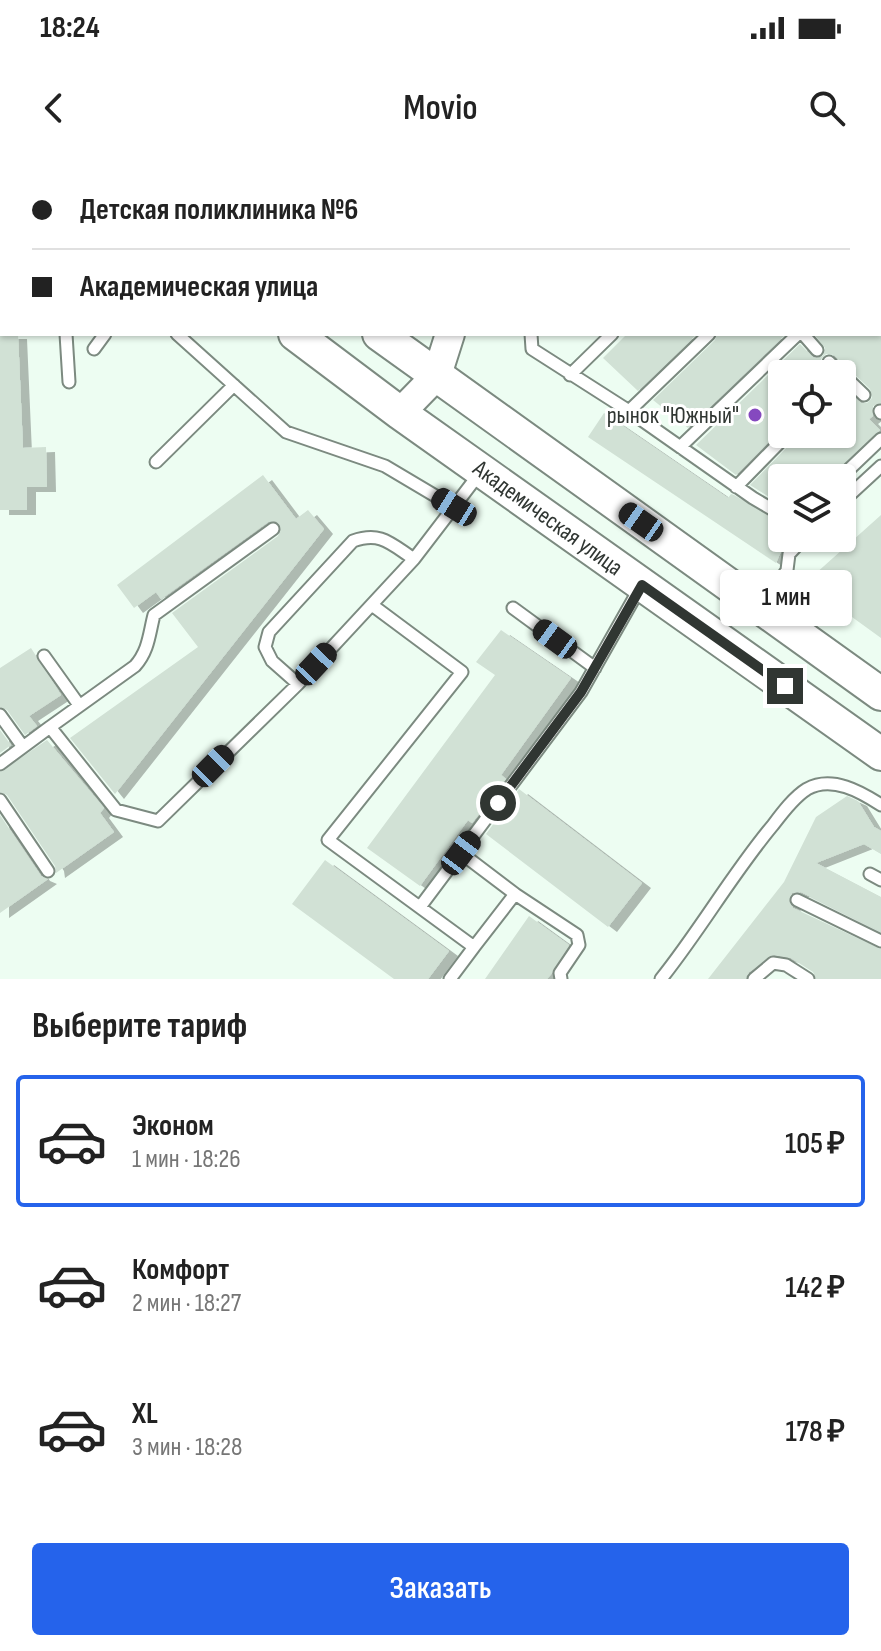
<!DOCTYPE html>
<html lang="ru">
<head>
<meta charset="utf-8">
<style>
	:root { --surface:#fff; --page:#f6f6f6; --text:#222; --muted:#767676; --line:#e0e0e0; --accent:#2563eb }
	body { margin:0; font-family:"Sofia Sans Condensed",sans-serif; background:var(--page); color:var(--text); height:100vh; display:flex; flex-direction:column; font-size:30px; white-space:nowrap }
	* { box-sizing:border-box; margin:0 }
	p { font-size:26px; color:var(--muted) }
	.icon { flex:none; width:44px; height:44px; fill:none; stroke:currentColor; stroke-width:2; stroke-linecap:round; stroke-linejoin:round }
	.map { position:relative; height:819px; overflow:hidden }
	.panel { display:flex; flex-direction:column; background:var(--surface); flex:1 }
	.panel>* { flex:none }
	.hud { position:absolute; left:0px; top:0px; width:882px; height:176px; box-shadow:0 2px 6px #0004; display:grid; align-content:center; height:176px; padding:0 32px; background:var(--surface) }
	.buttons { position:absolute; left:768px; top:200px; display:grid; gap:16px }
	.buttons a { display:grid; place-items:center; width:88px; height:88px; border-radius:8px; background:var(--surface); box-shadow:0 2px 6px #0004; font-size:40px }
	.end { position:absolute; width:36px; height:36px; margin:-18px; border:10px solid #303632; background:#fff; box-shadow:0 0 0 4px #fff }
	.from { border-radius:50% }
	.bubble { position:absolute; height:56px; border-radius:8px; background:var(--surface); box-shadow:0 2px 6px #0004; font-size:26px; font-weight:600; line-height:56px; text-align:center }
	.car { position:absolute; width:24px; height:48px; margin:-24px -12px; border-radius:10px; box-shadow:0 0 6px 2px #0007; background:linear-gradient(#222 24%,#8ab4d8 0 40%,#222 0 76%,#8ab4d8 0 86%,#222 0) }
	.hud b { display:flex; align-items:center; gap:28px; height:76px; font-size:30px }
	.hud b+b { border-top:2px solid var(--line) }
	.hud i { width:20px; height:20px; background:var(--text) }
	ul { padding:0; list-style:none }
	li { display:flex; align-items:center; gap:24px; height:132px; margin:0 16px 12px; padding:0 16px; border:4px solid transparent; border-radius:8px }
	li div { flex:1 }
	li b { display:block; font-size:30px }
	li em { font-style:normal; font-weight:600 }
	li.selected { border-color:var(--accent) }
	li>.icon { width:72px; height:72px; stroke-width:1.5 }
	h2 { padding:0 32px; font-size:36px; line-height:96px }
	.action { display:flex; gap:16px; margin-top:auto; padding:16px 32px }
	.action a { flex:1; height:92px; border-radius:8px; background:var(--accent); color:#fff; font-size:32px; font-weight:600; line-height:92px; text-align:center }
	.status { display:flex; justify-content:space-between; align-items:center; height:56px; padding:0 40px; background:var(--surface); direction:ltr }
	.status svg { height:22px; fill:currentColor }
	header { display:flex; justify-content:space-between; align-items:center; height:104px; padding:0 32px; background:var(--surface); font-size:36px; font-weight:600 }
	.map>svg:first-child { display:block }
	.building { fill:#d1e1d5; filter:url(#shadow) }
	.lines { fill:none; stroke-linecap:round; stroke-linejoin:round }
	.service-casing { stroke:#7c8a80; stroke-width:15 }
	.tertiary-casing { stroke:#7c8a80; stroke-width:32 }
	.secondary-casing { stroke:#7c8a80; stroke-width:36 }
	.service { stroke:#fff; stroke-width:11 }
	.tertiary { stroke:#fff; stroke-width:28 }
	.secondary { stroke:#fff; stroke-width:32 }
	.route { stroke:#303632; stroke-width:10 }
	.poi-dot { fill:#8549bf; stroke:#fff; stroke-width:3 }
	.labels { text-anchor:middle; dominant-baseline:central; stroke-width:6; stroke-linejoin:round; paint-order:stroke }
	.poi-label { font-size:24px; fill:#303632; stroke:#fff; text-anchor:end }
	.street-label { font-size:24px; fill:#303632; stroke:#fff }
</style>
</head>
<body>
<div class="status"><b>18:24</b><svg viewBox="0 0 49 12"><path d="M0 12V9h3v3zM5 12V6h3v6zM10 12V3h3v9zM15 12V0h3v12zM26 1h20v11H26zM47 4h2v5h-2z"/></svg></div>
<header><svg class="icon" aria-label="back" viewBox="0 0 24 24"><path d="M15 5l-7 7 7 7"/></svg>Movio<svg class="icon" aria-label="search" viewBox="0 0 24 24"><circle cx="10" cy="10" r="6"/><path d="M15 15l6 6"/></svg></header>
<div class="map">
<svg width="881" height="819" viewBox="0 0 881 819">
	<defs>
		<filter id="shadow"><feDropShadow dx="9" dy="5" stdDeviation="0" flood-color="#0004"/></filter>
	</defs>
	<rect width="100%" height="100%" fill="#edfdf2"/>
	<path class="building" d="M 0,174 L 18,174 L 23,288 L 46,287 L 47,327 L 27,327 L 27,350 L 0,350 Z
		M 627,174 L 697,174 L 638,231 L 603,198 Z
		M 717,174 L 786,174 L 688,268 L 653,240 L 715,180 Z
		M 814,174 L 881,174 L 881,243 L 873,246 L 873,256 L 869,259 L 880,270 L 828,318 L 782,318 L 782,345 L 750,325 L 794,280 L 796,274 L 842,274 L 842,226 L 861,243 L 867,243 L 872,238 L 870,229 L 834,195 L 826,194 L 821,199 L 821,205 L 829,214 L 782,214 L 782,268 L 736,315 L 696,285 L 800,184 L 814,198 L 823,196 L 825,188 Z
		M 604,253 L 728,338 L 731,334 L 734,335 L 782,363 L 782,378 L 792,379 L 782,389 L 776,403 L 588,277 Z
		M 263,315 L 296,359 L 308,350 L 324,369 L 115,634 L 70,578 L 198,487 L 172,453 L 278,376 L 281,367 L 276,361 L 268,362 L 161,439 L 156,432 L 134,448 L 117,425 Z
		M 881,355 L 881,478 L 805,423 Z
		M 501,470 L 571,518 L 501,615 L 506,619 L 472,663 L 468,660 L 420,726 L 367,688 L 495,515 L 476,502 Z
		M 31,488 L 61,535 L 29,556 L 37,566 L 25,575 L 7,550 L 0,547 L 0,508 Z
		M 0,570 L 11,585 L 0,593 Z
		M 47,580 L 104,648 L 100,653 L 114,672 L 56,713 L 55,706 L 7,635 L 0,632 L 0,612 Z
		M 519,629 L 642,723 L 608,767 L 486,674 Z
		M 847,636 L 858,641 L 874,667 L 881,671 L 881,694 L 864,684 L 816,703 L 881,737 L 881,772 L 801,732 L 792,733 L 789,741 L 793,748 L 881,789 L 881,819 L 816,819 L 813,812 L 791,798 L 774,795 L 749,812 L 746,819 L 708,819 L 784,722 L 816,657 Z
		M 0,655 L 41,716 L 48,719 L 0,753 Z
		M 325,700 L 449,791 L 428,819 L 394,819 L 292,744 Z
		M 529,756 L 569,785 L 552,813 L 547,819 L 485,819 Z"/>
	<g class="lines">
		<defs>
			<path id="service" d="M 810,0 L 812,2
				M 707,2 L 709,0
				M 794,2 L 796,0
				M 0,12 L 2,13
				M 880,76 L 881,77
				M 880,154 L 881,155
				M 66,174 L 69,222
				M 177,174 L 286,272 L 385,306 L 454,347
				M 531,174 L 532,189 L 629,251 L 753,338 L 782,355
				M 803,174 L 817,190
				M 94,189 L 105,174
				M 829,202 L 842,214
				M 842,214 L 864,235
				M 570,215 L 612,174
				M 629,251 L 709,174
				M 880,251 L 881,253
				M 680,287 L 798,174
				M 156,302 L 234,225
				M 840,318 L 881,279
				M 736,327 L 788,274
				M 842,342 L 881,306
				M 273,369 L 154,455 C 149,474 149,490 135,506 L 50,567 L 116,650 L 158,661 L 298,524 L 414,399 L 479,314
				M 372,445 L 462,512 L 328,680 L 474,787 L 515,734 L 461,693
				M 764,445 L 787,410 L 789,394 L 804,378
				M 513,448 L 595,508
				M 44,496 L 79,545
				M 298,524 L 272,501 L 265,487 L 269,472 L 353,381 C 381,371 391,384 414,399
				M 0,555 L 23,587
				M 0,604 L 50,567
				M 0,640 L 48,711
				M 870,714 L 881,720
				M 515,734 L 577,775 L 579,785 L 560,813 L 561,819
				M 797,740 L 881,781
				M 420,747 L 581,532 L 641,426
				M 450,819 L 474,787
				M 661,819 C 701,769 732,714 773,665 C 782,653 794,637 807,629 C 832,615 861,632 881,645
				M 754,819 L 773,803 L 786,805 L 808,819"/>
			<path id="tertiary" d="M 507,2 L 508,0
				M 400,253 L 437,215 L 450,174"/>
			<path id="secondary" d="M 63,0 L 66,2
				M 137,0 L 139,2
				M 295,174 L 400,253 L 881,594
				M 379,174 L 881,534"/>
		</defs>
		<use href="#service" class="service-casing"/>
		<use href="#tertiary" class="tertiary-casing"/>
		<use href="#secondary" class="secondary-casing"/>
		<use href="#service" class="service"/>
		<use href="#tertiary" class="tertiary"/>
		<use href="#secondary" class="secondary"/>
	</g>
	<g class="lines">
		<path class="route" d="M 498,643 L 581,532 L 642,425 L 785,526"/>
	</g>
	<circle class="poi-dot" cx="755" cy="255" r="8"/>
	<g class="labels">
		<g class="poi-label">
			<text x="739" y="255">рынок "Южный"</text>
		</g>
		<g class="street-label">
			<text transform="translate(548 358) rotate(36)">Академическая улица</text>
		</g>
	</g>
</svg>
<div class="buttons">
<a><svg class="icon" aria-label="locate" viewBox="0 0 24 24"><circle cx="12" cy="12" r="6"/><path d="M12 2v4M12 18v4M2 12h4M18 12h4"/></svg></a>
<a><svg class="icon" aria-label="layers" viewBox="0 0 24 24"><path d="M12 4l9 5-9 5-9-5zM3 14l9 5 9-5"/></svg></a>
</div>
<i class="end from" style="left:498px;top:643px"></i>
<i class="end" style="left:785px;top:526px"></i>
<div class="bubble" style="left:720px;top:410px;width:132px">1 мин</div>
<i class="car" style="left:454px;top:347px;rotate:302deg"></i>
<i class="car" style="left:641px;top:362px;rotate:305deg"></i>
<i class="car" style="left:555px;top:479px;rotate:306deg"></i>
<i class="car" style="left:316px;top:504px;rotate:43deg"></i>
<i class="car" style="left:213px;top:606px;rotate:45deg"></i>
<i class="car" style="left:461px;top:693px;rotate:37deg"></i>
<div class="hud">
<b><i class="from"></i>Детская поликлиника №6</b>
<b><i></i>Академическая улица</b>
</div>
</div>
<section class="panel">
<h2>Выберите тариф</h2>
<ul>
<li class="selected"><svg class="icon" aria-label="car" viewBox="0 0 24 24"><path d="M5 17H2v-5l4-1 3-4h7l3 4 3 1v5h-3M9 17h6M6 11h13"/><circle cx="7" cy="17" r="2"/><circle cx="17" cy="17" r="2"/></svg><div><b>Эконом</b><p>1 мин · 18:26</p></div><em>105 ₽</em></li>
<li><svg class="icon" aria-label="car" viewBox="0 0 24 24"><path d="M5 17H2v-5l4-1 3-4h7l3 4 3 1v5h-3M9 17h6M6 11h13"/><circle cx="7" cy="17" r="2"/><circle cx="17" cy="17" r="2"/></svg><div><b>Комфорт</b><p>2 мин · 18:27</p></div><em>142 ₽</em></li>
<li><svg class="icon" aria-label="car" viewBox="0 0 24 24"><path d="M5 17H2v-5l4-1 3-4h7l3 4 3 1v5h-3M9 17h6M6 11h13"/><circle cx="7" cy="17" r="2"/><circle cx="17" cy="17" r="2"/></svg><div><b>XL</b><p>3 мин · 18:28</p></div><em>178 ₽</em></li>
</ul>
<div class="action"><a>Заказать</a></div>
</section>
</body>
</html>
